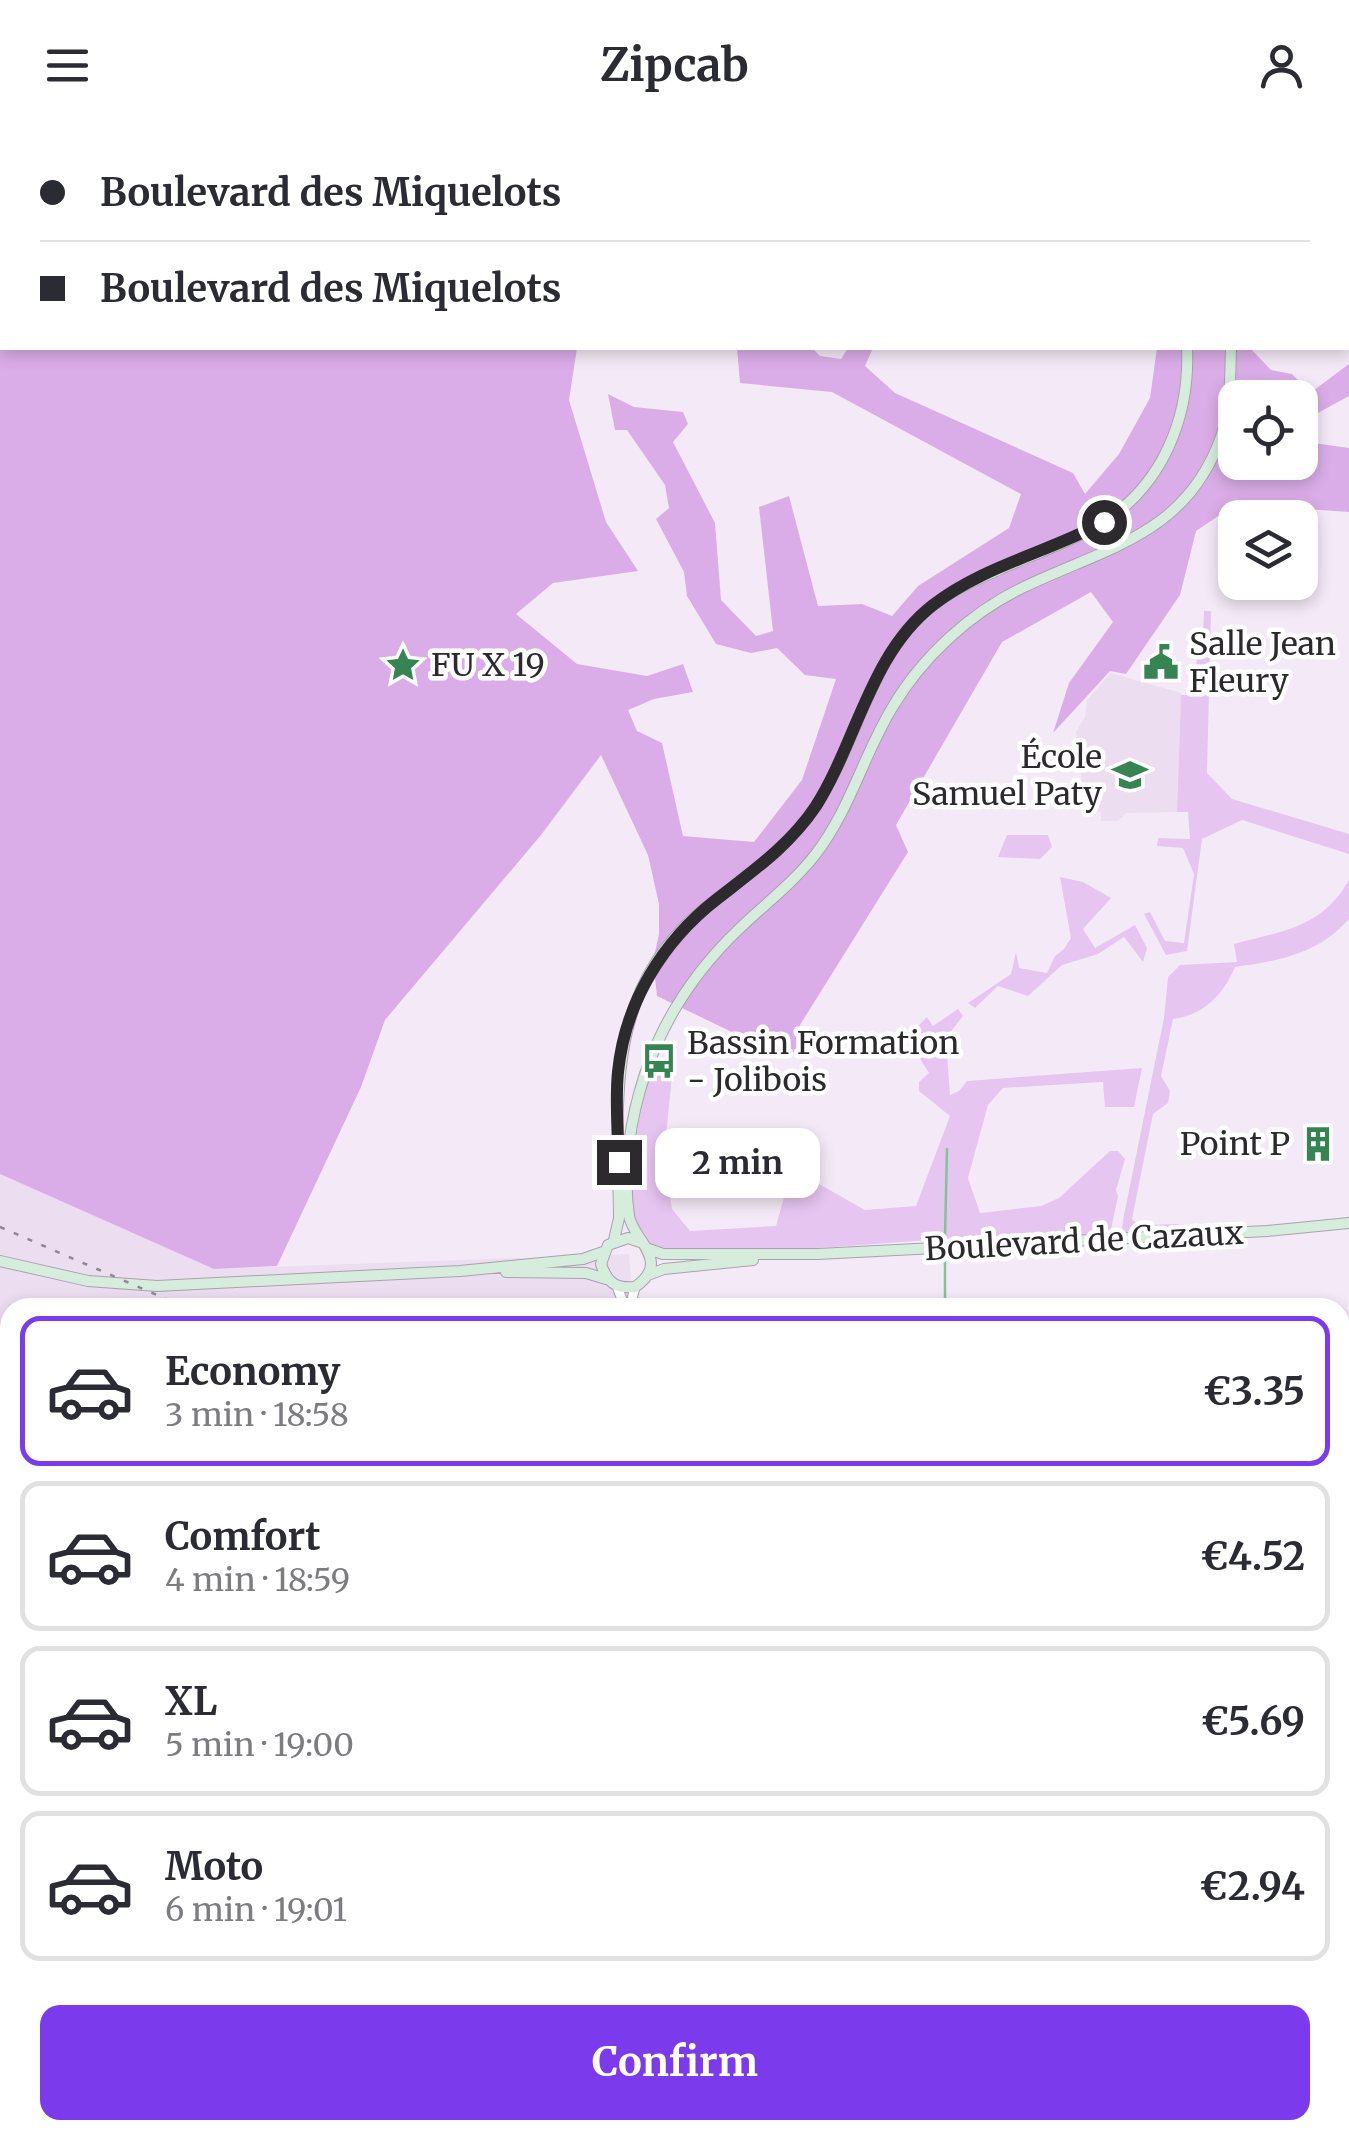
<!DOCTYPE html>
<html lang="en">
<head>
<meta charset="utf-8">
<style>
	:root { --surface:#fff; --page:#f2f2f3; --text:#2b2b33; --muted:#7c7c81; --line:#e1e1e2; --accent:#7c3aed }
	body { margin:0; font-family:Merriweather,serif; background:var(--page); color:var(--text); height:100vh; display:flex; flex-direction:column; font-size:38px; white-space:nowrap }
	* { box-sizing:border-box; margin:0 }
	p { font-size:32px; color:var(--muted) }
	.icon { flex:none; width:55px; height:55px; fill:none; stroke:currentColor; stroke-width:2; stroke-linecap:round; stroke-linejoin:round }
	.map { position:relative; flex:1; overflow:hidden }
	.details { position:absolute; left:0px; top:1168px; width:1350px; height:842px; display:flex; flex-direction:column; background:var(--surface); border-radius:30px 30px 0 0; box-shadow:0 5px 15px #0003 }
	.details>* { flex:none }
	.hud { position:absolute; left:0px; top:0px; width:1350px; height:220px; box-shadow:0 5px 15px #0003; display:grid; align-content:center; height:220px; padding:0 40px; background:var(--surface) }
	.fabs { position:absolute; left:1218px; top:250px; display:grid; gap:20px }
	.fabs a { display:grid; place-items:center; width:100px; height:100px; border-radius:20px; background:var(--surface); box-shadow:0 5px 15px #0003; font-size:50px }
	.end { position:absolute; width:45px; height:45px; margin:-22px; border:12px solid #2d2a2e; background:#fff; box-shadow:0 0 0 5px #fff }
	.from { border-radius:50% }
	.bubble { position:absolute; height:70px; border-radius:20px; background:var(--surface); box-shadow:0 5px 15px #0003; font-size:32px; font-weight:700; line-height:70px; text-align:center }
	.hud b { display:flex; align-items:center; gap:35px; height:95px; font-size:38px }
	.hud b+b { border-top:2px solid var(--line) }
	.hud i { width:25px; height:25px; background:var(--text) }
	ul { padding:18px 0 0; list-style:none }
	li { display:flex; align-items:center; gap:30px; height:150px; margin:0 20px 15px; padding:0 20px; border:5px solid var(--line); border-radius:20px }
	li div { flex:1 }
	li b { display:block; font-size:38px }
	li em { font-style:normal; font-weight:700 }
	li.on { border-color:var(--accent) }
	li>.icon { width:90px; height:90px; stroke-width:1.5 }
	.action { display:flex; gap:20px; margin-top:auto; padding:20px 40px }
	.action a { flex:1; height:115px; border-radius:20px; background:var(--accent); color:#fff; font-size:40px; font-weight:700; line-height:115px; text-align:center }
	header { display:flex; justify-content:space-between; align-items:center; height:130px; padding:0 40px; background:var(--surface); font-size:45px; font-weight:700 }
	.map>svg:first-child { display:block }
	.built { fill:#ecddf0 }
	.green { fill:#e7c5f1 }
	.forest { fill:#dbade8; fill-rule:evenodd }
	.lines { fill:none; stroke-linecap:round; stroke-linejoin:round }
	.stream { stroke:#81c394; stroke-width:2.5 }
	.tertiary-casing { stroke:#aaa1ad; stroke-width:11 }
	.secondary-casing { stroke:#aaa1ad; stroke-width:12 }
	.tertiary { stroke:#fff; stroke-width:9 }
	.secondary { stroke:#d6eddd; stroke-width:10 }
	.rail { stroke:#8e8790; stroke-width:2.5; stroke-dasharray:5 10; stroke-linecap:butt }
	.route { stroke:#2d2a2e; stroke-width:12 }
	.labels { text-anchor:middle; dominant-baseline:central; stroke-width:9; stroke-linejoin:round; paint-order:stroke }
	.poi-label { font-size:32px; fill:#2d2a2e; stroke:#fff; text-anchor:start }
	.street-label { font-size:32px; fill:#2d2a2e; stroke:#fff }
</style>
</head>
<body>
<header><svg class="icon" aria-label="menu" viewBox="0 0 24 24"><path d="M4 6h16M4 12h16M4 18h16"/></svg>Zipcab<svg class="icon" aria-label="person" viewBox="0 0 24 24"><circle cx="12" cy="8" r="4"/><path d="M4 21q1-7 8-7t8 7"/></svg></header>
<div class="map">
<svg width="1349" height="2008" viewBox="0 0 1349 2008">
	<rect width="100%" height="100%" fill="#f4eaf7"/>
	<path class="built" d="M 1111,543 L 1181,563 L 1177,682 L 1126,683 L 1118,691 L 1101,691 L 1101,682 L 1085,680 L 1076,602 L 1085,587 L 1087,570 Z
		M 0,1044 L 215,1139 L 629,1124 L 633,1177 L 10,1178 L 10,2000 L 1340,2000 L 1340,1859 L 1349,1860 L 1349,2008 L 0,2008 Z"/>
	<path class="green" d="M 1204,481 L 1211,481 L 1207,643 L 1232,669 L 1349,704 L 1349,724 L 1242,690 L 1202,709 L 1187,821 L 1166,825 L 1144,784 L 1150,782 L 1165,811 L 1184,813 L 1194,744 L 1183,718 L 1157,716 L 1158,708 L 1190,709 L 1188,682 L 1177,682 L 1181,565 L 1193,565 L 1197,528 L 1202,528 Z
		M 1007,705 L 1048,705 L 1052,717 L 1040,729 L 998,727 Z
		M 1060,747 L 1083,752 L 1111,768 L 1083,799 L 1095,818 L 1135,795 L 1147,818 L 1143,832 L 1124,807 L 1098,824 L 1062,835 L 1028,866 L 998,856 L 975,878 L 968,873 L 1011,844 L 1016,822 L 1019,838 L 1047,843 L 1055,826 L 1064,819 L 1071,808 Z
		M 1349,750 L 1349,789 C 1318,824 1279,831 1235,837 C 1223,865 1204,885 1173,889 L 1161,946 L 1170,961 L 1168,973 L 1153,984 L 1132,1089 L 1138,1095 L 1184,1094 L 1181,1101 L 1128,1104 L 1122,1100 L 1123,1090 L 1164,888 L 1168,847 L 1180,835 L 1237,832 L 1234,814 C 1282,801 1322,798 1349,750 Z
		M 958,879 L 963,886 L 946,908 L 950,965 L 959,961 L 967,951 L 1142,938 L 1134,977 L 1105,977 L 1103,952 L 1003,958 L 988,975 L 968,1048 L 980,1083 L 1041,1076 L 1059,1068 L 1110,1021 L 1118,1021 L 1125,1029 L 1116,1060 L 1118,1066 L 1111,1100 L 1101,1105 L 937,1114 L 931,1110 C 889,1112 673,1133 649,1114 C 612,1084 643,970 654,929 L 674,926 L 664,1026 L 672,1079 L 690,1101 L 776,1096 L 794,1031 L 800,1027 L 819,1054 L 865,1080 L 916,1076 L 950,986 L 919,961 L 919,952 L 929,943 L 917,924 L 926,915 L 916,898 L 927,887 L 933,896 Z"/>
	<path class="forest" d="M 0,0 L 633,0 L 634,2 L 2,2 L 2,218 L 577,218 L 569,270 L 606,392 L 638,441 L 553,453 L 516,484 L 577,534 L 647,546 L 683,534 L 693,562 L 654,569 L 628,580 L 637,601 L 662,613 L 683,706 L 754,712 L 802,650 L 836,549 L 805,545 L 777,518 L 751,523 L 716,514 L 687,466 L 684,442 L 656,389 L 669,378 L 665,355 L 627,300 L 615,300 L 608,264 L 634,277 L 683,282 L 688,294 L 673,312 L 715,393 L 721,470 L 756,506 L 773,501 L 759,377 L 789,366 L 818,476 L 862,474 L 892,486 L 918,456 L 1009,398 L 1021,364 L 832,262 L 740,253 L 737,218 L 812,218 L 820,226 L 841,229 L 848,218 L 873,218 L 865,236 L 895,263 L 1073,343 L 1085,364 L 1119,324 L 1150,268 L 1157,218 L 1250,218 L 1271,240 L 1292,244 L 1310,263 L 1349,234 L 1349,266 L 1316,284 L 1307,312 L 1349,318 L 1349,382 L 1236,374 L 1196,401 L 1180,465 L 1126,544 L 1110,541 L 1053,603 L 1069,553 L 1113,492 L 1091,462 L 1002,512 L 896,695 L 908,722 L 800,895 L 799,923 L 762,922 L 736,904 L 657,866 L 653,831 L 659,804 L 659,774 L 648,725 L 601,625 L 541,705 L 385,890 L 361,957 L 277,1136 L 214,1139 L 0,1044 ZM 1235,268 L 1300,268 L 1300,332 L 1235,332 Z
		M 423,2000 L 652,2000 L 661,2008 L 432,2008 Z"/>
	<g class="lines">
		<path class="stream" d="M 945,1107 L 947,1019
			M 945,1127 L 945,1178
			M 0,1303 L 10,1310
			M 1130,2000 L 1139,2008"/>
		<defs>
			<path id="tertiary" d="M 617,1156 L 625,1178
				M 630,1178 L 635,1157
				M 1070,2000 L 1077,2003 L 1088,2000"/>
			<path id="secondary" d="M 1144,0 L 1144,2
				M 1302,2 L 1304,0
				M 614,1110 L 619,1088 C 618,977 603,865 698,784 C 739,750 784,723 815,677 C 858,613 869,526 932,476 C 956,457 985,446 1012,434 C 1042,421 1074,410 1102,393 C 1163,355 1190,287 1187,218
				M 640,1112 L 628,1108 L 608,1115 L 601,1134 C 607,1152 615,1159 635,1157 C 644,1151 651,1144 651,1133 C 650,1116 632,1103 629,1086 C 622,1040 631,986 645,944 C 664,888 697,839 739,799 C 765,774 793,753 815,725 C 850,680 863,626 892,578 C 922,527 971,482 1024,457 C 1107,417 1186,405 1221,307 C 1231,279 1230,247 1231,218
				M 646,1118 L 663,1124 L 818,1124 L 1267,1101 L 1349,1093
				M 0,1131 L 88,1151 L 157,1156 L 460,1141 L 583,1129 L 603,1122
				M 506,1142 L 586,1143 L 606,1149
				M 648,1145 L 664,1139 L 753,1130"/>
		</defs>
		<use href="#tertiary" class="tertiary-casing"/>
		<use href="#secondary" class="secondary-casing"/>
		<use href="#tertiary" class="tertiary"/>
		<use href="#secondary" class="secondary"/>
		<path class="rail" d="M 0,1097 L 187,1178
			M 1340,1659 L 1349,1662"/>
	</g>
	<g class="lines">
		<path class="route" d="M 619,1032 C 618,1003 615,971 618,942 C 625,872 663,811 717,769 C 754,740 790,715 816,676 C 857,611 870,524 933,475 C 983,436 1049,422 1104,392"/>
	</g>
	<defs>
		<symbol id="civic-bare" viewBox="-9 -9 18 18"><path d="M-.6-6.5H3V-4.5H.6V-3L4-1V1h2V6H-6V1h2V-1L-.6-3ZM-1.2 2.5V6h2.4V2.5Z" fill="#378453" stroke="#fff" stroke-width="2.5" paint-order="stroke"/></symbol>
		<symbol id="sight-bare" viewBox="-9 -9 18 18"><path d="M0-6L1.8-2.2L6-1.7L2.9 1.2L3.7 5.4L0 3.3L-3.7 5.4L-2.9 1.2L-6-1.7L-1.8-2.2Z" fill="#378453" stroke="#fff" stroke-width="2.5" paint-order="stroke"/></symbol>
		<symbol id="school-bare" viewBox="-9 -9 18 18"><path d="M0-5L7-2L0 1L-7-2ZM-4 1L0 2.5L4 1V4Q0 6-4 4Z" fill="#378453" stroke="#fff" stroke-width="2.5" paint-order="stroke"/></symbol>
		<symbol id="bus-bare" viewBox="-9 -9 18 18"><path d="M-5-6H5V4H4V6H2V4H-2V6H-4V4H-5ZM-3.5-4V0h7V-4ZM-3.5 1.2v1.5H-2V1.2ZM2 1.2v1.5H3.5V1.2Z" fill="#378453" stroke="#fff" stroke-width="2.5" paint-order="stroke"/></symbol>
		<symbol id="building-bare" viewBox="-9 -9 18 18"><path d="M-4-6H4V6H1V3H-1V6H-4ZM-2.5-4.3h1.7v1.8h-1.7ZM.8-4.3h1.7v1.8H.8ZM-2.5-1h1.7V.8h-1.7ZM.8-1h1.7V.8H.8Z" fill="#378453" stroke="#fff" stroke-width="2.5" paint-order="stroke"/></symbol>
	</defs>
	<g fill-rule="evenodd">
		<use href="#civic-bare" x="1136" y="507" width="50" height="50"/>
		<use href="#sight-bare" x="378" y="510" width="50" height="50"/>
		<use href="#school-bare" x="1105" y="620" width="50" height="50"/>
		<use href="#bus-bare" x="634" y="906" width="50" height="50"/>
		<use href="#building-bare" x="1293" y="989" width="50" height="50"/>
	</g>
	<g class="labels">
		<g class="poi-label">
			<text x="1189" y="514">Salle Jean<tspan x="1189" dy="37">Fleury</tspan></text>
			<text x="431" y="535">FU X 19</text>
			<text x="1102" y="627" text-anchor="end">École<tspan x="1102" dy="37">Samuel Paty</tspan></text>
			<text x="687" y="913">Bassin Formation<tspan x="687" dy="37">- Jolibois</tspan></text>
			<text x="1290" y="1014" text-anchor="end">Point P</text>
		</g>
		<g class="street-label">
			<text transform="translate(1084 1111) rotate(-3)">Boulevard de Cazaux</text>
		</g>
	</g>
</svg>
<div class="fabs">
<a><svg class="icon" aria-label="locate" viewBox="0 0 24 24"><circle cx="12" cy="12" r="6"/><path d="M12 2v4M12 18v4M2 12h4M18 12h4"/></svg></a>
<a><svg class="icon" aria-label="layers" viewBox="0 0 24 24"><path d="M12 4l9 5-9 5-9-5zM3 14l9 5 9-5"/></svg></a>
</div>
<i class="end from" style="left:1104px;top:392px"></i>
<i class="end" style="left:619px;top:1032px"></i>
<div class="bubble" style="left:655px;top:998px;width:165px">2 min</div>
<div class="hud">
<b><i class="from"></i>Boulevard des Miquelots</b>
<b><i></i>Boulevard des Miquelots</b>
</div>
<section class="details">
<ul>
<li class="on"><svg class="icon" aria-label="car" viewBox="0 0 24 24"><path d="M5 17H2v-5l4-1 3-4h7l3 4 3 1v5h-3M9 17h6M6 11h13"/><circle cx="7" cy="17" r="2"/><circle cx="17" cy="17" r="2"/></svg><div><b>Economy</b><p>3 min · 18:58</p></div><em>€3.35</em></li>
<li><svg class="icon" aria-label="car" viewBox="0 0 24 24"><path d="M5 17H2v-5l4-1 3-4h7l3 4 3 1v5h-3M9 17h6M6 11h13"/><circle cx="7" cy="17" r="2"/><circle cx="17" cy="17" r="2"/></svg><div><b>Comfort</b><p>4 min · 18:59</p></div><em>€4.52</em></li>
<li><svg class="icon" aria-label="car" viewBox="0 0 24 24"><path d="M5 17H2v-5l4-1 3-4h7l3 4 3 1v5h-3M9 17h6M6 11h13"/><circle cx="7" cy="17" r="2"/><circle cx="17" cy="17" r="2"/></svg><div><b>XL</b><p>5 min · 19:00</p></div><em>€5.69</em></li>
<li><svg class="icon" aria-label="car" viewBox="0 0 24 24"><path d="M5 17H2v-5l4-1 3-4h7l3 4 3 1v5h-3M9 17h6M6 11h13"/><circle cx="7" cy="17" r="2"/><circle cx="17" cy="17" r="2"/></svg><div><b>Moto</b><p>6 min · 19:01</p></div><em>€2.94</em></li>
</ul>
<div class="action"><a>Confirm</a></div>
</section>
</div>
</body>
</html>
